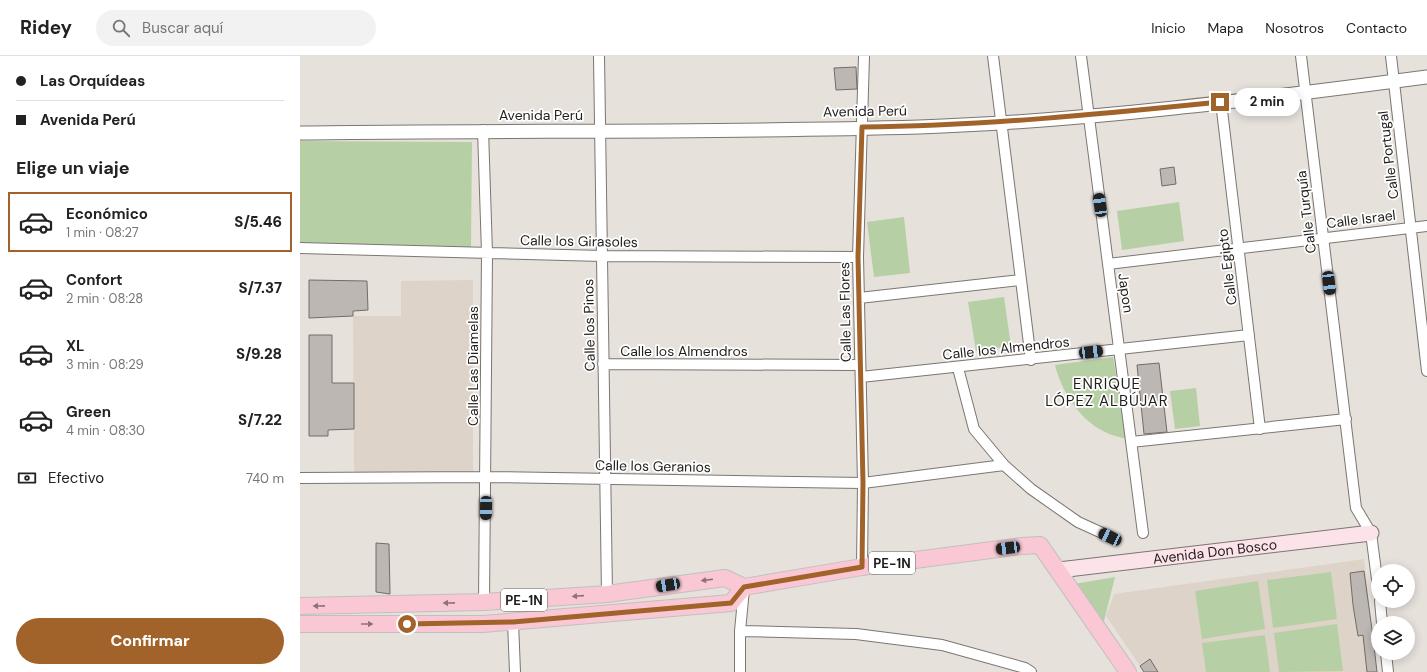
<!DOCTYPE html>
<html lang="es">
<head>
<meta charset="utf-8">
<style>
	:root { --surface:#fff; --page:#f2f2f2; --text:#222; --muted:#767676; --line:#e0e0e0; --accent:#a2632b }
	body { margin:0; font-family:"DM Sans",sans-serif; background:var(--page); color:var(--text); height:100vh; display:flex; flex-direction:column; font-size:15px; white-space:nowrap }
	* { box-sizing:border-box; margin:0 }
	p { font-size:13px; color:var(--muted) }
	.icon { flex:none; width:22px; height:22px; fill:none; stroke:currentColor; stroke-width:2; stroke-linecap:round; stroke-linejoin:round }
	.map { position:relative; flex:1; overflow:hidden }
	.details { display:flex; flex-direction:column; background:var(--surface); width:300px }
	.details>* { flex:none }
	.top-card { display:grid; align-content:center; height:88px; padding:0 16px; background:var(--surface) }
	.buttons { position:absolute; left:1071px; top:508px; display:grid; gap:8px }
	.buttons a { display:grid; place-items:center; width:44px; height:44px; border-radius:50%; background:var(--surface); box-shadow:0 2px 10px #0003; font-size:20px }
	.end { position:absolute; width:18px; height:18px; margin:-9px; border:5px solid #a2632b; background:#fff; box-shadow:0 0 0 2px #fff }
	.from { border-radius:50% }
	.bubble { position:absolute; height:28px; border-radius:14px; background:var(--surface); box-shadow:0 2px 10px #0003; font-size:13px; font-weight:800; line-height:28px; text-align:center }
	.car { position:absolute; width:12px; height:24px; margin:-12px -6px; border-radius:5px; box-shadow:0 0 3px 1px #0007; background:linear-gradient(#222 24%,#8ab4d8 0 40%,#222 0 76%,#8ab4d8 0 86%,#222 0) }
	.top-card b { display:flex; align-items:center; gap:14px; height:38px; font-size:15px }
	.top-card b+b { border-top:1px solid var(--line) }
	.top-card i { width:10px; height:10px; background:var(--text) }
	ul { padding:0; list-style:none }
	li { display:flex; align-items:center; gap:12px; height:60px; margin:0 8px 6px; padding:0 8px; border:2px solid transparent; border-radius:0px }
	li div { flex:1 }
	li b { display:block; font-size:15px }
	li em { font-style:normal; font-weight:800 }
	li.active { border-color:var(--accent) }
	li>.icon { width:36px; height:36px; stroke-width:1.5 }
	h2 { padding:0 16px; font-size:18px; line-height:48px }
	.pay { display:flex; align-items:center; gap:10px; height:44px; padding:0 16px; font-size:15px }
	.pay p { margin-inline-start:auto }
	.primary-button { display:flex; gap:8px; margin-top:auto; padding:8px 16px }
	.primary-button a { flex:1; height:46px; border-radius:24px; background:var(--accent); color:#fff; font-size:16px; font-weight:800; line-height:46px; text-align:center }
	header { display:flex; align-items:center; gap:24px; box-sizing:border-box; height:56px; padding:0 20px; background:var(--surface); border-bottom:1px solid var(--line) }
	header strong { font-size:19px }
	nav { display:flex; gap:22px; margin-inline-start:auto; font-size:14px }
	.search { width:280px; height:36px; background:var(--page); display:flex; align-items:center; gap:10px; box-sizing:border-box; padding:0 14px; border-radius:22px; color:var(--muted); font-size:15px }
	main { display:flex; flex:1; min-height:0 }
	.map>svg:first-child { display:block }
	.built { fill:#ded3c8 }
	.green { fill:#b7cfa5 }
	.building { fill:#bcb7b2; stroke:#716c67 }
	.lines { fill:none; stroke-linecap:round; stroke-linejoin:round }
	.minor-casing { stroke:#7b7672; stroke-width:12 }
	.tertiary-casing { stroke:#7b7672; stroke-width:15 }
	.secondary-casing { stroke:#7b7672; stroke-width:17 }
	.primary-casing { stroke:#c1c0bf; stroke-width:18 }
	.minor { stroke:#fff; stroke-width:10 }
	.tertiary { stroke:#fff; stroke-width:13 }
	.secondary { stroke:#fce3ea; stroke-width:15 }
	.primary { stroke:#f9c8d4; stroke-width:16 }
	.oneway { fill:#8c7378 }
	.route { stroke:#a2632b; stroke-width:5 }
	.labels { text-anchor:middle; dominant-baseline:central; stroke-width:3.5; stroke-linejoin:round; paint-order:stroke }
	.shield { fill:#fff; stroke:#636260; stroke-width:1 }
	.shield-label { font-size:13px; font-weight:bold; fill:#201e1c }
	.street-label { font-size:14px; fill:#201e1c; stroke:#fff }
	.neighbourhood-label { font-size:15px; letter-spacing:1px; fill:#201e1c; stroke:#fff }
</style>
</head>
<body>
<header>
<strong>Ridey</strong>
<div class="search"><svg class="icon" aria-label="search" viewBox="0 0 24 24"><circle cx="10" cy="10" r="6"/><path d="M15 15l6 6"/></svg>Buscar aquí</div>
<nav><a>Inicio</a><a>Mapa</a><a>Nosotros</a><a>Contacto</a></nav>
</header>
<main>
<section class="details">
<div class="top-card">
<b><i class="from"></i>Las Orquídeas</b>
<b><i></i>Avenida Perú</b>
</div>
<h2>Elige un viaje</h2>
<ul>
<li class="active"><svg class="icon" aria-label="car" viewBox="0 0 24 24"><path d="M5 17H2v-5l4-1 3-4h7l3 4 3 1v5h-3M9 17h6M6 11h13"/><circle cx="7" cy="17" r="2"/><circle cx="17" cy="17" r="2"/></svg><div><b>Económico</b><p>1 min · 08:27</p></div><em>S/5.46</em></li>
<li><svg class="icon" aria-label="car" viewBox="0 0 24 24"><path d="M5 17H2v-5l4-1 3-4h7l3 4 3 1v5h-3M9 17h6M6 11h13"/><circle cx="7" cy="17" r="2"/><circle cx="17" cy="17" r="2"/></svg><div><b>Confort</b><p>2 min · 08:28</p></div><em>S/7.37</em></li>
<li><svg class="icon" aria-label="car" viewBox="0 0 24 24"><path d="M5 17H2v-5l4-1 3-4h7l3 4 3 1v5h-3M9 17h6M6 11h13"/><circle cx="7" cy="17" r="2"/><circle cx="17" cy="17" r="2"/></svg><div><b>XL</b><p>3 min · 08:29</p></div><em>S/9.28</em></li>
<li><svg class="icon" aria-label="car" viewBox="0 0 24 24"><path d="M5 17H2v-5l4-1 3-4h7l3 4 3 1v5h-3M9 17h6M6 11h13"/><circle cx="7" cy="17" r="2"/><circle cx="17" cy="17" r="2"/></svg><div><b>Green</b><p>4 min · 08:30</p></div><em>S/7.22</em></li>
</ul>
<div class="pay"><svg class="icon" aria-label="cash" viewBox="0 0 24 24"><path d="M3 7h18v10H3z"/><circle cx="12" cy="12" r="2"/></svg>Efectivo<p>740 m</p></div>
<div class="primary-button"><a>Confirmar</a></div>
</section>
<div class="map">
<svg width="1127" height="616" viewBox="0 0 1127 616">
	<rect width="100%" height="100%" fill="#e7e1dc"/>
	<path class="built" d="M 173,224 L 173,416 L 54,416 L 53,260 L 101,260 L 101,225 Z
		M 1064,503 L 1077,616 L 844,616 L 806,560 L 814,538 Z"/>
	<path class="green" d="M 0,85 L 172,86 L 171,191 L 0,190 Z
		M 879,146 L 884,185 L 822,194 L 817,155 Z
		M 604,161 L 610,217 L 574,221 L 567,166 Z
		M 704,241 L 711,290 L 676,295 L 668,246 Z
		M 813,301 L 827,383 C 819,381 810,379 803,375 C 779,363 761,334 755,309 Z
		M 896,332 L 900,370 L 875,373 L 870,335 Z
		M 1031,516 L 1037,563 L 973,572 L 967,524 Z
		M 815,521 L 804,565 L 799,567 L 774,528 Z
		M 958,525 L 965,573 L 902,583 L 895,535 Z
		M 1037,568 L 1043,615 L 979,616 L 974,577 Z
		M 965,579 L 970,616 L 906,616 L 902,587 Z"/>
	<path class="building" d="M 556,11 L 557,33 L 536,34 L 534,12 Z
		M 874,111 L 876,128 L 862,130 L 860,113 Z
		M 9,224 L 67,225 L 68,254 L 53,255 L 53,260 L 9,262 Z
		M 9,279 L 32,279 L 32,327 L 54,327 L 54,373 L 28,374 L 28,380 L 9,380 Z
		M 859,307 L 867,376 L 844,378 L 837,309 Z
		M 76,487 L 89,488 L 90,538 L 76,536 Z
		M 1064,515 L 1073,581 L 1077,616 L 1067,616 L 1063,579 L 1058,580 L 1053,549 L 1050,517 Z
		M 850,603 L 858,616 L 844,616 L 840,610 Z"/>
	<g class="lines">
		<defs>
			<path id="minor" d="M 299,0 L 307,538
				M 693,0 L 731,304
				M 781,0 L 843,477
				M 1001,0 L 1056,452 L 1071,477 L 1078,531
				M 1091,0 L 1127,315
				M 921,46 L 960,373
				M 183,74 L 187,197 L 184,546
				M 0,192 L 302,200 L 558,201
				M 808,208 L 1127,170
				M 559,242 L 721,224
				M 303,308 L 560,309
				M 658,312 L 674,373 L 704,409 L 731,433 L 778,466 L 811,481
				M 561,321 L 949,279
				M 831,386 L 1046,363
				M 0,422 L 187,421 L 563,427 L 704,409
				M 562,511 L 563,427 L 558,201 L 564,0
				M 1080,545 L 1082,567
				M 213,566 L 215,616
				M 440,575 L 556,578 L 642,589 L 725,612 L 731,616
				M 1086,597 L 1088,616
				M 440,616 L 440,575 L 444,533"/>
			<path id="tertiary" d="M 0,77 C 206,74 413,77 619,71 C 789,65 959,43 1127,21"/>
			<g id="secondary">
				<path id="s1" d="M 759,514 L 1071,477"/>
			</g>
			<path id="primary" d="M 0,550 L 184,546 L 307,538 L 425,522 L 444,531 L 562,511 L 722,490 L 740,489 L 828,616
				M 0,568 L 183,568 L 431,547 L 444,531"/>
		</defs>
		<use href="#minor" class="minor-casing"/>
		<use href="#tertiary" class="tertiary-casing"/>
		<use href="#secondary" class="secondary-casing"/>
		<use href="#primary" class="primary-casing"/>
		<use href="#minor" class="minor"/>
		<use href="#tertiary" class="tertiary"/>
		<use href="#secondary" class="secondary"/>
		<use href="#primary" class="primary"/>
	</g>
	<defs><path id="oneway-solid" d="M-6-.8H1V-3.2L6.5 0L1 3.2V.8H-6Z"/></defs>
	<g class="oneway">
		<use href="#oneway-solid" transform="translate(407 524) rotate(173)"/>
		<use href="#oneway-solid" transform="translate(278 540) rotate(176)"/>
		<use href="#oneway-solid" transform="translate(149 547) rotate(179)"/>
		<use href="#oneway-solid" transform="translate(19 550) rotate(179)"/>
		<use href="#oneway-solid" transform="translate(67 568)"/>
	</g>
	<g class="lines">
		<path class="route" d="M 107,568 L 213,566 L 431,547 L 444,531 L 562,511 L 563,427 L 558,201 L 562,71 C 682,70 801,58 920,46"/>
	</g>
	<g class="labels">
		<g class="shield">
			<rect x="569" y="496" width="46" height="22" rx="3"/>
			<rect x="201" y="533" width="46" height="22" rx="3"/>
		</g>
		<g class="shield-label">
			<text x="592" y="507">PE-1N</text>
			<text x="224" y="544">PE-1N</text>
		</g>
		<g class="street-label">
			<text transform="translate(565 55) rotate(-1)">Avenida Perú</text>
			<text x="241" y="59">Avenida Perú</text>
			<text transform="translate(1088 99) rotate(-97)">Calle Portugal</text>
			<text transform="translate(1006 156) rotate(-97)">Calle Turquía</text>
			<text transform="translate(1061 163) rotate(-7)">Calle Israel</text>
			<text transform="translate(279 185) rotate(1)">Calle los Girasoles</text>
			<text transform="translate(927 211) rotate(-97)">Calle Egipto</text>
			<text transform="translate(826 237) rotate(82)">Japon</text>
			<text transform="translate(545 256) rotate(-91)">Calle Las Flores</text>
			<text transform="translate(289 269) rotate(-91)">Calle los Pinos</text>
			<text transform="translate(706 292) rotate(-6)">Calle los Almendros</text>
			<text x="384" y="295">Calle los Almendros</text>
			<text transform="translate(173 310) rotate(-90)">Calle Las Diamelas</text>
			<text transform="translate(353 410) rotate(1)">Calle los Geranios</text>
			<text stroke="none"><textPath href="#s1" startOffset="157">Avenida Don Bosco</textPath></text>
		</g>
		<g class="neighbourhood-label">
			<text x="807" y="328">ENRIQUE<tspan x="807" dy="17">LÓPEZ ALBÚJAR</tspan></text>
		</g>
	</g>
</svg>
<div class="buttons">
<a><svg class="icon" aria-label="locate" viewBox="0 0 24 24"><circle cx="12" cy="12" r="6"/><path d="M12 2v4M12 18v4M2 12h4M18 12h4"/></svg></a>
<a><svg class="icon" aria-label="layers" viewBox="0 0 24 24"><path d="M12 4l9 5-9 5-9-5zM3 14l9 5 9-5"/></svg></a>
</div>
<i class="end from" style="left:107px;top:568px"></i>
<i class="end" style="left:920px;top:46px"></i>
<div class="bubble" style="left:934px;top:32px;width:66px">2 min</div>
<i class="car" style="left:800px;top:149px;rotate:352deg"></i>
<i class="car" style="left:1029px;top:227px;rotate:173deg"></i>
<i class="car" style="left:791px;top:296px;rotate:83deg"></i>
<i class="car" style="left:186px;top:452px;rotate:181deg"></i>
<i class="car" style="left:810px;top:481px;rotate:295deg"></i>
<i class="car" style="left:708px;top:492px;rotate:263deg"></i>
<i class="car" style="left:368px;top:529px;rotate:261deg"></i>
</div>
</main>
</body>
</html>
